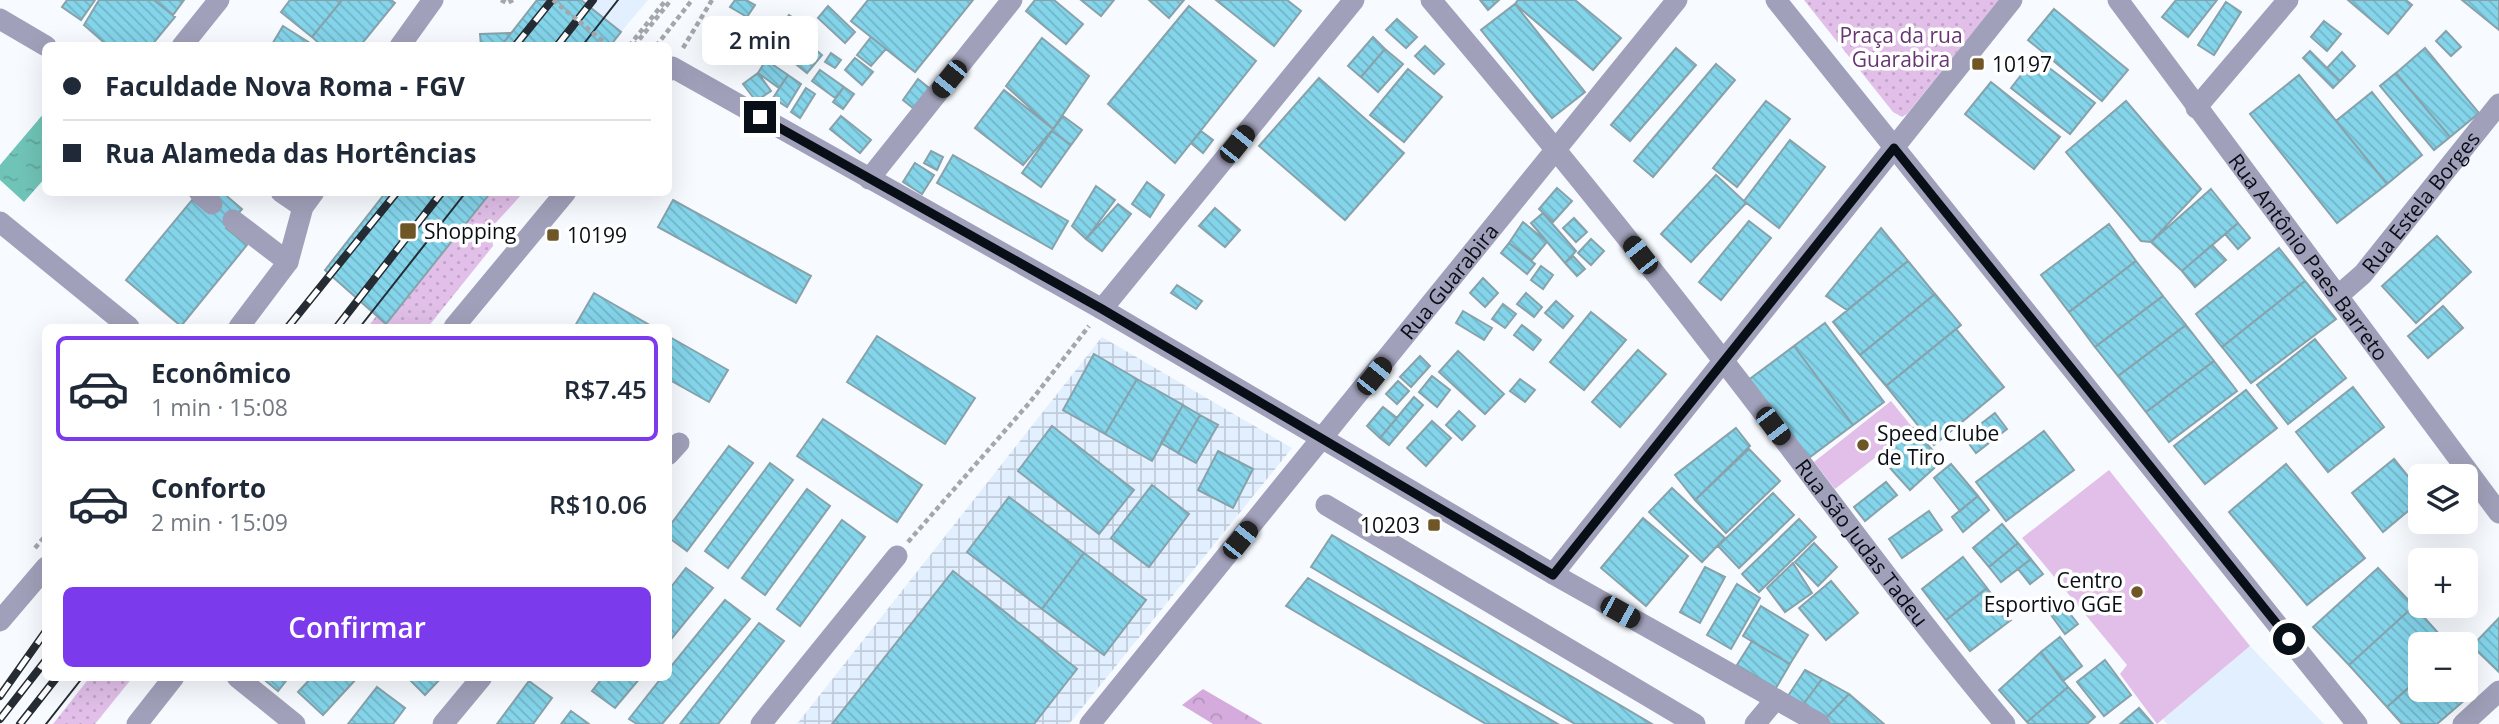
<!DOCTYPE html>
<html lang="pt">
<head>
<meta charset="utf-8">
<style>
	:root { --surface:#fff; --page:#f2f2f3; --text:#1f2937; --muted:#747a83; --line:#e0e1e3; --accent:#7c3aed }
	body { margin:0; font-family:"Open Sans",sans-serif; background:var(--page); color:var(--text); height:100vh; display:flex; flex-direction:column; font-size:26px; white-space:nowrap }
	* { box-sizing:border-box; margin:0 }
	p { font-size:23px; color:var(--muted) }
	.icon { flex:none; width:38px; height:38px; fill:none; stroke:currentColor; stroke-width:2; stroke-linecap:round; stroke-linejoin:round }
	.map { position:relative; flex:1; overflow:hidden }
	.details { position:absolute; left:42px; top:324px; width:630px; height:357px; display:flex; flex-direction:column; background:var(--surface); border-radius:10px; box-shadow:0 7px 28px #0002 }
	.details>* { flex:none }
	.top-card { position:absolute; left:42px; top:42px; width:630px; height:154px; border-radius:10px; box-shadow:0 7px 28px #0002; display:grid; align-content:center; height:154px; padding:0 21px; background:var(--surface) }
	.fabs { position:absolute; left:2408px; top:464px; display:grid; gap:14px }
	.fabs a { display:grid; place-items:center; width:70px; height:70px; border-radius:10px; background:var(--surface); box-shadow:0 7px 28px #0002; font-size:35px }
	.end { position:absolute; width:32px; height:32px; margin:-16px; border:9px solid #090f16; background:#fff; box-shadow:0 0 0 4px #fff }
	.from { border-radius:50% }
	.bubble { position:absolute; height:49px; border-radius:10px; background:var(--surface); box-shadow:0 7px 28px #0002; font-size:23px; font-weight:600; line-height:49px; text-align:center }
	.car { position:absolute; width:21px; height:42px; margin:-21px -10px; border-radius:9px; box-shadow:0 0 5px 2px #0007; background:linear-gradient(#222 24%,#8ab4d8 0 40%,#222 0 76%,#8ab4d8 0 86%,#222 0) }
	.top-card b { display:flex; align-items:center; gap:24px; height:66px; font-size:26px }
	.top-card b+b { border-top:2px solid var(--line) }
	.top-card i { width:18px; height:18px; background:var(--text) }
	ul { padding:12px 0 0; list-style:none }
	li { display:flex; align-items:center; gap:21px; height:105px; margin:0 14px 10px; padding:0 7px; border:4px solid transparent; border-radius:10px }
	li div { flex:1 }
	li b { display:block; font-size:26px }
	li em { font-style:normal; font-weight:600 }
	li.current { border-color:var(--accent) }
	li>.icon { width:63px; height:63px; stroke-width:1.5 }
	.action { display:flex; gap:14px; margin-top:auto; padding:14px 21px }
	.action a { flex:1; height:80px; border-radius:10px; background:var(--accent); color:#fff; font-size:28px; font-weight:600; line-height:80px; text-align:center }
	.map>svg:first-child { display:block }
	.built { fill:#e1efff }
	.industrial { fill:url(#industrial-grid) }
	.grass { fill:url(#grass-dots) }
	.forest { fill:url(#forest-crowns) }
	.garden { fill:#e1bfe8 }
	.water { fill:url(#water-ripples) }
	.building { fill:url(#building-back-hatch); stroke:#87a2ab; stroke-width:2 }
	.lines { fill:none; stroke-linecap:round; stroke-linejoin:round }
	.path { stroke:#a4a8ad; stroke-width:4.5; stroke-dasharray:5 3.5; stroke-linecap:butt }
	.minor { stroke:#a1a0ba; stroke-width:21 }
	.tram { stroke:#262c33; stroke-width:2 }
	.rail-casing { stroke:#262c33; stroke-width:8 }
	.rail { stroke:#fff; stroke-width:5; stroke-dasharray:16; stroke-linecap:butt }
	.path-bridge { stroke:#a4a8ad; stroke-width:4.5; stroke-dasharray:5 3.5; stroke-linecap:butt }
	.route { stroke:#090f16; stroke-width:9 }
	.poi-dot { fill:#6f5627; stroke:#fff; stroke-width:2.5 }
	.labels { text-anchor:middle; dominant-baseline:central; stroke-width:7; stroke-linejoin:round; paint-order:stroke }
	.park-label { font-size:21px; fill:#683573; stroke:#fff }
	.poi-label { font-size:21px; fill:#090f16; stroke:#fff; text-anchor:start }
	.street-label { font-size:21px; fill:#090f16; stroke:#fff }
</style>
</head>
<body>
<div class="map">
<svg width="2499" height="724" viewBox="0 0 2499 724">
	<defs>
		<pattern id="industrial-grid" width="8" height="8" patternUnits="userSpaceOnUse" patternTransform="scale(1.75)"><rect width="8" height="8" fill="#e1efff"/><path d="M0 4h8M4 0v8" fill="none" stroke="#c0ccda"/></pattern>
		<pattern id="grass-dots" width="8" height="8" patternUnits="userSpaceOnUse" patternTransform="scale(1.75)"><rect width="8" height="8" fill="#e1bfe8"/><path d="M2 2h.1M6 6h.1" fill="none" stroke="#c0a3c6" stroke-width="1.8" stroke-linecap="round"/></pattern>
		<pattern id="forest-crowns" width="20" height="18" patternUnits="userSpaceOnUse" patternTransform="scale(1.75)"><rect width="20" height="18" fill="#d5abde"/><path d="M2 6a3 3 0 1 1 6 0M12 15a3 3 0 1 1 6 0" fill="none" stroke="#b692be"/></pattern>
		<pattern id="water-ripples" width="26" height="14" patternUnits="userSpaceOnUse" patternTransform="scale(1.75)"><rect width="26" height="14" fill="#70c4b7"/><path d="M2 4q2-2 4 0t4 0M15 11q2-2 4 0t4 0" fill="none" stroke="#60a79d"/></pattern>
		<pattern id="building-back-hatch" width="6" height="6" patternUnits="userSpaceOnUse" patternTransform="scale(1.75)"><rect width="6" height="6" fill="#84d4ea"/><path d="M-1 5l2 2M0 0l6 6M5-1l2 2" fill="none" stroke="#71b5c8"/></pattern>
	</defs>
	<rect width="100%" height="100%" fill="#f7fbff"/>
	<path class="built" d="M 581,0 L 648,0 L 621,32 Z
		M 2250,646 L 2324,724 L 2167,724 L 2163,719 Z"/>
	<path class="industrial" d="M 1102,337 L 1292,448 L 1069,724 L 797,724 Z"/>
	<path class="grass" d="M 1804,0 L 1999,0 L 1907,114 L 1902,117 L 1893,112 Z
		M 491,193 L 523,193 L 491,228 L 493,246 L 428,327 L 368,327 L 377,315 L 387,324 Z
		M 90,677 L 133,677 L 95,724 L 53,724 Z"/>
	<path class="forest" d="M 1203,689 L 1263,724 L 1213,724 L 1182,705 Z"/>
	<path class="garden" d="M 1891,401 L 1913,428 L 1835,489 L 1814,462 Z
		M 2109,470 L 2250,646 L 2157,724 L 2120,674 L 2127,665 L 2022,538 Z"/>
	<path class="water" d="M 45,112 L 45,178 L 24,202 L 0,180 L 0,165 Z"/>
	<path class="building" d="M 67,0 L 95,0 L 81,20 L 62,7 Z
		M 99,0 L 154,0 L 175,17 L 151,46 L 108,46 L 84,25 Z
		M 154,0 L 184,0 L 173,15 Z
		M 290,0 L 342,0 L 312,37 L 281,12 Z
		M 342,0 L 391,0 L 395,3 L 360,46 L 322,46 L 312,37 Z
		M 537,0 L 581,0 L 621,32 L 610,46 L 501,46 Z
		M 735,0 L 746,0 L 755,5 L 747,17 L 730,7 Z
		M 868,0 L 973,0 L 915,72 L 851,21 Z
		M 1035,0 L 1054,0 L 1083,24 L 1066,44 L 1026,11 Z
		M 1081,0 L 1114,0 L 1101,16 Z
		M 1149,0 L 1184,0 L 1169,18 Z
		M 1216,0 L 1287,0 L 1301,11 L 1274,46 Z
		M 1480,0 L 1499,0 L 1488,10 Z
		M 1518,0 L 1575,0 L 1621,38 L 1593,70 L 1515,4 Z
		M 2176,0 L 2217,0 L 2188,37 L 2162,17 Z
		M 2348,0 L 2406,0 L 2412,5 L 2388,34 Z
		M 2462,0 L 2499,0 L 2499,30 Z
		M 2226,2 L 2241,12 L 2214,55 L 2198,45 Z
		M 1515,4 L 1585,92 L 1552,118 L 1481,30 Z
		M 828,6 L 855,32 L 845,43 L 818,18 Z
		M 1189,6 L 1256,61 L 1175,163 L 1108,104 Z
		M 2054,9 L 2128,70 L 2102,101 L 2028,40 Z
		M 789,15 L 802,24 L 786,46 L 774,37 Z
		M 1397,19 L 1417,37 L 1406,48 L 1386,30 Z
		M 731,20 L 738,28 L 720,45 L 712,37 Z
		M 2324,21 L 2341,34 L 2327,51 L 2311,37 Z
		M 283,26 L 310,43 L 308,46 L 271,46 Z
		M 2446,31 L 2461,47 L 2451,56 L 2436,41 Z
		M 511,33 L 501,46 L 481,46 L 480,34 Z
		M 871,37 L 886,49 L 871,66 L 857,55 Z
		M 1373,37 L 1385,49 L 1361,77 L 1348,66 Z
		M 1042,38 L 1089,76 L 1053,129 L 1006,86 Z
		M 807,42 L 822,55 L 807,73 L 792,61 Z
		M 782,44 L 791,52 L 784,62 L 774,55 Z
		M 1425,46 L 1444,64 L 1434,74 L 1415,56 Z
		M 1676,48 L 1696,65 L 1630,141 L 1611,125 Z
		M 2425,48 L 2479,113 L 2450,137 L 2396,73 Z
		M 1385,49 L 1403,64 L 1378,92 L 1361,77 Z
		M 2310,51 L 2340,81 L 2333,88 L 2303,58 Z
		M 2342,52 L 2355,66 L 2340,81 L 2327,68 Z
		M 831,53 L 841,60 L 835,68 L 825,62 Z
		M 2035,57 L 2095,103 L 2070,134 L 2011,88 Z
		M 855,58 L 873,72 L 862,85 L 845,70 Z
		M 766,60 L 788,75 L 779,88 L 758,73 Z
		M 1716,64 L 1735,80 L 1653,177 L 1634,161 Z
		M 1408,69 L 1442,97 L 1404,142 L 1370,115 Z
		M 820,70 L 844,87 L 835,98 L 812,81 Z
		M 758,73 L 771,91 L 756,101 L 743,84 Z
		M 2396,73 L 2450,137 L 2434,150 L 2380,86 Z
		M 788,75 L 801,84 L 787,107 L 773,98 Z
		M 2299,75 L 2387,184 L 2337,223 L 2250,114 Z
		M 1319,78 L 1404,153 L 1345,220 L 1259,146 Z
		M 918,79 L 929,88 L 913,108 L 903,100 Z
		M 1991,82 L 2060,137 L 2034,169 L 1965,114 Z
		M 844,87 L 854,94 L 843,109 L 833,102 Z
		M 806,88 L 815,94 L 800,118 L 791,112 Z
		M 1004,90 L 1053,129 L 1023,165 L 975,128 Z
		M 2372,92 L 2422,155 L 2387,184 L 2336,121 Z
		M 1766,101 L 1790,119 L 1737,187 L 1713,168 Z
		M 2126,101 L 2201,189 L 2151,242 L 2141,241 L 2066,152 Z
		M 841,116 L 871,140 L 860,153 L 830,129 Z
		M 1063,116 L 1082,130 L 1071,145 L 1052,131 Z
		M 1052,131 L 1071,145 L 1041,187 L 1022,173 Z
		M 1201,131 L 1213,140 L 1203,153 L 1191,143 Z
		M 1790,140 L 1825,167 L 1779,228 L 1744,201 Z
		M 931,151 L 943,157 L 937,170 L 924,163 Z
		M 953,155 L 1068,221 L 1052,249 L 937,183 Z
		M 915,163 L 934,175 L 922,194 L 903,182 Z
		M 1716,175 L 1746,203 L 1691,262 L 1661,234 Z
		M 1147,182 L 1164,195 L 1150,217 L 1132,204 Z
		M 1096,186 L 1115,200 L 1086,239 L 1072,226 Z
		M 1557,188 L 1572,201 L 1553,222 L 1539,209 Z
		M 2211,189 L 2238,223 L 2182,271 L 2151,242 Z
		M 222,192 L 242,209 L 226,228 L 247,245 L 181,326 L 126,280 L 192,200 L 207,211 Z
		M 386,192 L 491,192 L 386,324 L 325,270 Z
		M 673,200 L 811,276 L 796,303 L 658,227 Z
		M 1118,204 L 1131,214 L 1102,251 L 1086,239 Z
		M 1215,208 L 1240,230 L 1225,247 L 1199,226 Z
		M 1543,213 L 1576,251 L 1565,263 L 1531,223 Z
		M 1574,218 L 1587,232 L 1576,242 L 1563,228 Z
		M 1749,221 L 1771,238 L 1721,300 L 1699,282 Z
		M 1523,222 L 1547,242 L 1532,260 L 1509,243 Z
		M 2238,223 L 2250,238 L 2238,249 L 2225,234 Z
		M 2109,224 L 2136,261 L 2069,312 L 2041,275 Z
		M 1881,228 L 1908,261 L 1847,310 L 1826,296 Z
		M 2437,236 L 2471,272 L 2416,323 L 2382,286 Z
		M 1591,239 L 1604,251 L 1591,265 L 1578,253 Z
		M 1509,243 L 1535,264 L 1527,274 L 1501,253 Z
		M 2212,245 L 2226,260 L 2195,287 L 2182,271 Z
		M 2279,248 L 2305,281 L 2222,347 L 2196,314 Z
		M 1573,256 L 1585,269 L 1577,276 L 1565,263 Z
		M 1908,261 L 1935,294 L 1860,355 L 1833,322 Z
		M 2136,261 L 2163,296 L 2095,347 L 2069,312 Z
		M 1541,266 L 1553,275 L 1543,289 L 1531,280 Z
		M 1483,278 L 1498,293 L 1485,307 L 1470,293 Z
		M 2305,281 L 2336,319 L 2251,383 L 2222,347 Z
		M 1177,285 L 1202,301 L 1196,309 L 1171,293 Z
		M 594,293 L 653,327 L 575,326 Z
		M 1526,293 L 1542,307 L 1534,317 L 1517,304 Z
		M 1935,294 L 1961,325 L 1886,386 L 1860,355 Z
		M 2163,296 L 2186,325 L 2118,376 L 2095,347 Z
		M 1556,301 L 1573,316 L 1563,328 L 1545,313 Z
		M 1503,304 L 1516,314 L 1505,328 L 1492,319 Z
		M 2443,306 L 2463,328 L 2428,358 L 2408,336 Z
		M 1463,311 L 1492,328 L 1484,340 L 1456,323 Z
		M 1591,312 L 1626,340 L 1584,390 L 1550,362 Z
		M 1825,323 L 1884,402 L 1853,425 L 1794,346 Z
		M 1522,325 L 1541,340 L 1533,350 L 1514,335 Z
		M 2186,325 L 2214,361 L 2146,412 L 2118,376 Z
		M 1956,329 L 2004,387 L 1934,445 L 1886,386 Z
		M 668,336 L 728,370 L 709,402 L 668,379 Z
		M 877,336 L 975,398 L 945,444 L 847,382 Z
		M 2315,339 L 2346,378 L 2288,424 L 2257,385 Z
		M 1794,346 L 1853,425 L 1806,460 L 1747,381 Z
		M 1638,350 L 1666,374 L 1620,427 L 1592,402 Z
		M 1458,351 L 1504,394 L 1485,414 L 1439,372 Z
		M 1094,354 L 1137,379 L 1105,434 L 1063,410 Z
		M 1420,356 L 1430,366 L 1411,387 L 1400,377 Z
		M 2214,361 L 2237,391 L 2169,442 L 2146,412 Z
		M 1432,376 L 1450,390 L 1437,407 L 1419,392 Z
		M 1137,379 L 1183,405 L 1152,461 L 1105,434 Z
		M 1520,379 L 1535,390 L 1525,402 L 1510,391 Z
		M 1398,381 L 1409,391 L 1397,404 L 1386,394 Z
		M 2353,387 L 2384,427 L 2328,472 L 2296,432 Z
		M 2246,390 L 2277,428 L 2205,484 L 2174,446 Z
		M 1414,397 L 1423,405 L 1389,445 L 1380,438 Z
		M 1183,405 L 1200,415 L 1178,453 L 1161,443 Z
		M 1383,407 L 1397,418 L 1380,438 L 1367,426 Z
		M 1459,411 L 1475,426 L 1462,440 L 1446,425 Z
		M 1995,413 L 2007,429 L 1976,453 L 1964,437 Z
		M 1200,415 L 1218,425 L 1196,463 L 1178,453 Z
		M 823,419 L 922,485 L 897,522 L 797,456 Z
		M 1432,421 L 1451,438 L 1426,466 L 1407,448 Z
		M 1052,426 L 1134,490 L 1099,534 L 1018,471 Z
		M 1736,428 L 1750,446 L 1695,500 L 1675,475 Z
		M 1913,428 L 1942,461 L 1910,490 L 1880,457 Z
		M 2044,431 L 2074,470 L 2006,521 L 1976,482 Z
		M 729,446 L 753,463 L 687,551 L 668,537 L 668,528 Z
		M 1749,449 L 1780,481 L 1726,533 L 1695,500 Z
		M 1218,451 L 1253,469 L 1233,508 L 1198,490 Z
		M 2394,459 L 2420,491 L 2420,501 L 2383,532 L 2352,493 Z
		M 770,463 L 793,480 L 728,568 L 705,551 Z
		M 1951,464 L 1978,496 L 1960,511 L 1934,478 Z
		M 2286,464 L 2365,558 L 2307,605 L 2229,512 Z
		M 1886,482 L 1897,495 L 1865,521 L 1854,507 Z
		M 1152,485 L 1189,514 L 1149,567 L 1111,538 Z
		M 1672,488 L 1725,538 L 1702,562 L 1649,512 Z
		M 807,489 L 830,506 L 765,595 L 742,578 Z
		M 1773,493 L 1794,515 L 1739,568 L 1718,546 Z
		M 1978,496 L 1989,510 L 1963,532 L 1952,517 Z
		M 1009,497 L 1084,553 L 1042,609 L 967,552 Z
		M 1929,511 L 1942,530 L 1902,558 L 1889,539 Z
		M 1643,518 L 1688,556 L 1646,606 L 1601,568 Z
		M 1799,519 L 1816,537 L 1759,592 L 1742,574 Z
		M 842,520 L 865,537 L 800,626 L 777,609 Z
		M 2002,524 L 2018,543 L 1989,567 L 1973,548 Z
		M 1332,535 L 1652,724 L 1575,724 L 1311,567 Z
		M 1814,543 L 1837,567 L 1818,586 L 1795,562 Z
		M 2018,543 L 2031,559 L 2001,582 L 1989,567 Z
		M 1084,553 L 1146,600 L 1104,655 L 1042,609 Z
		M 1963,557 L 1987,588 L 1946,620 L 1922,589 Z
		M 2031,559 L 2043,574 L 2030,584 L 2018,569 Z
		M 1793,563 L 1812,593 L 1785,612 L 1767,588 Z
		M 1705,567 L 1725,577 L 1700,623 L 1680,612 Z
		M 686,568 L 713,588 L 668,643 L 668,591 Z
		M 2378,568 L 2414,606 L 2349,665 L 2313,627 Z
		M 953,571 L 1077,669 L 1034,724 L 832,724 Z
		M 1308,578 L 1558,724 L 1486,724 L 1286,606 Z
		M 1831,581 L 1858,613 L 1826,640 L 1799,608 Z
		M 1737,584 L 1760,598 L 1731,649 L 1707,635 Z
		M 1987,588 L 2011,620 L 1970,651 L 1946,620 Z
		M 725,600 L 750,619 L 662,724 L 637,724 L 629,719 L 662,677 L 668,677 L 668,670 Z
		M 1761,606 L 1808,635 L 1790,664 L 1743,636 Z
		M 2064,606 L 2078,624 L 2065,634 L 2051,615 Z
		M 2414,606 L 2448,644 L 2420,644 L 2420,677 L 2387,707 L 2349,665 Z
		M 2499,618 L 2499,672 L 2472,646 Z
		M 759,623 L 784,641 L 718,724 L 680,724 Z
		M 2060,637 L 2082,666 L 2063,681 L 2041,652 Z
		M 1752,641 L 1790,664 L 1776,688 L 1737,665 Z
		M 2041,652 L 2068,687 L 2027,722 L 1999,690 Z
		M 2105,660 L 2131,695 L 2104,716 L 2077,682 Z
		M 1805,670 L 1822,679 L 1802,706 L 1786,699 Z
		M 261,677 L 289,677 L 278,691 Z
		M 312,677 L 358,677 L 323,715 L 298,692 Z
		M 407,677 L 442,677 L 425,695 Z
		M 603,677 L 641,677 L 615,708 L 592,691 Z
		M 2420,678 L 2420,690 L 2466,690 L 2466,685 L 2473,693 L 2437,724 L 2402,724 L 2387,707 Z
		M 1822,679 L 1849,694 L 1823,721 L 1802,706 Z
		M 529,681 L 552,698 L 533,724 L 497,724 Z
		M 377,687 L 405,708 L 393,724 L 348,724 Z
		M 2068,687 L 2095,717 L 2087,724 L 2029,724 L 2027,722 Z
		M 1849,694 L 1884,724 L 1829,724 L 1823,721 Z
		M 2139,708 L 2153,724 L 2120,724 Z
		M 571,711 L 589,724 L 561,724 Z"/>
	<g class="lines">
		<path class="path" d="M 501,0 L 507,3 L 513,0
			M 629,46 L 666,0
			M 634,46 L 671,0
			M 656,46 L 692,0
			M 683,48 L 712,0
			M 908,542 L 1030,402 L 1089,326
			M 35,548 L 46,535"/>
		<g class="minor">
			<path id="s1" d="M 1431,0 C 1531,118 1628,237 1722,359 C 1817,481 1906,606 2005,724"/>
			<path d="M 1776,0 L 2357,724"/>
			<path id="s2" d="M 2118,0 L 2499,513"/>
			<path d="M 0,19 L 46,46"/>
			<path d="M 182,46 L 219,0"/>
			<path d="M 400,46 L 433,0"/>
			<path d="M 668,71 L 672,67 L 1102,309 L 1553,574 L 1820,724"/>
			<path d="M 2196,108 L 2288,0"/>
			<path d="M 869,179 L 1012,0"/>
			<path d="M 199,192 L 212,204"/>
			<path d="M 281,192 L 303,207"/>
			<path d="M 233,220 L 288,262"/>
			<path d="M 0,222 L 129,327"/>
			<path id="s3" d="M 2339,295 L 2363,274 L 2499,104"/>
			<path d="M 1102,309 L 1354,0"/>
			<path d="M 239,327 L 288,262 L 303,207 L 314,192"/>
			<path d="M 454,327 L 566,192"/>
			<path d="M 668,455 L 679,443"/>
			<path d="M 1326,505 L 1695,724"/>
			<path d="M 1553,574 L 2012,0"/>
			<path d="M 0,621 L 46,567"/>
			<path d="M 237,677 L 295,724"/>
			<path d="M 137,724 L 174,677"/>
			<path d="M 443,724 L 482,677"/>
			<path d="M 761,724 L 897,556"/>
			<path id="s4" d="M 1090,724 L 1677,0"/>
			<path d="M 1755,724 L 1776,699"/>
			<path d="M 2463,724 L 2499,691"/>
		</g>
		<path class="tram" d="M 582,46 L 618,0
			M 360,327 L 466,192
			M 46,724 L 83,677"/>
		<defs>
			<path id="rail" d="M 515,46 L 552,0
				M 557,46 L 593,0
				M 288,327 L 397,192
				M 337,327 L 442,192
				M 0,696 L 46,631
				M 0,719 L 46,660
				M 20,724 L 57,677"/>
		</defs>
		<use href="#rail" class="rail-casing"/>
		<use href="#rail" class="rail"/>
		<path class="path-bridge" d="M 553,0 L 609,46"/>
	</g>
	<g class="lines">
		<path class="route" d="M 760,117 L 1102,309 L 1553,575 L 1894,148 L 2289,639"/>
	</g>
	<g class="poi-dot">
		<rect x="1971" y="57" width="14" height="14" rx="3.5"/>
		<rect x="399" y="222" width="18" height="18" rx="3.5"/>
		<rect x="546" y="228" width="14" height="14" rx="3.5"/>
		<circle cx="1863" cy="445" r="7"/>
		<rect x="1427" y="518" width="14" height="14" rx="3.5"/>
		<circle cx="2137" cy="592" r="7"/>
	</g>
	<g class="labels">
		<g class="park-label">
			<text x="1901" y="35">Praça da rua<tspan x="1901" dy="24">Guarabira</tspan></text>
		</g>
		<g class="poi-label">
			<text x="1992" y="64">10197</text>
			<text x="424" y="231">Shopping</text>
			<text x="567" y="235">10199</text>
			<text x="1877" y="433">Speed Clube<tspan x="1877" dy="24">de Tiro</tspan></text>
			<text x="1420" y="525" text-anchor="end">10203</text>
			<text x="2123" y="580" text-anchor="end">Centro<tspan x="2123" dy="24">Esportivo GGE</tspan></text>
		</g>
		<g class="street-label">
			<text stroke="none"><textPath href="#s3" startOffset="124">Rua Estela Borges</textPath></text>
			<text stroke="none"><textPath href="#s2" startOffset="320">Rua Antônio Paes Barreto</textPath></text>
			<text stroke="none"><textPath href="#s4" startOffset="570">Rua Guarabira</textPath></text>
			<text stroke="none"><textPath href="#s1" startOffset="693">Rua São Judas Tadeu</textPath></text>
		</g>
	</g>
</svg>
<div class="fabs">
<a><svg class="icon" aria-label="layers" viewBox="0 0 24 24"><path d="M12 4l9 5-9 5-9-5zM3 14l9 5 9-5"/></svg></a>
<a>+</a>
<a>−</a>
</div>
<i class="end from" style="left:2289px;top:639px"></i>
<i class="end" style="left:760px;top:117px"></i>
<div class="bubble" style="left:702px;top:16px;width:116px">2 min</div>
<i class="car" style="left:949px;top:79px;rotate:219deg"></i>
<i class="car" style="left:1237px;top:144px;rotate:39deg"></i>
<i class="car" style="left:1640px;top:255px;rotate:322deg"></i>
<i class="car" style="left:1374px;top:376px;rotate:39deg"></i>
<i class="car" style="left:1773px;top:426px;rotate:143deg"></i>
<i class="car" style="left:1240px;top:540px;rotate:39deg"></i>
<i class="car" style="left:1620px;top:612px;rotate:119deg"></i>
<div class="top-card">
<b><i class="from"></i>Faculdade Nova Roma - FGV</b>
<b><i></i>Rua Alameda das Hortências</b>
</div>
<section class="details">
<ul>
<li class="current"><svg class="icon" aria-label="car" viewBox="0 0 24 24"><path d="M5 17H2v-5l4-1 3-4h7l3 4 3 1v5h-3M9 17h6M6 11h13"/><circle cx="7" cy="17" r="2"/><circle cx="17" cy="17" r="2"/></svg><div><b>Econômico</b><p>1 min · 15:08</p></div><em>R$7.45</em></li>
<li><svg class="icon" aria-label="car" viewBox="0 0 24 24"><path d="M5 17H2v-5l4-1 3-4h7l3 4 3 1v5h-3M9 17h6M6 11h13"/><circle cx="7" cy="17" r="2"/><circle cx="17" cy="17" r="2"/></svg><div><b>Conforto</b><p>2 min · 15:09</p></div><em>R$10.06</em></li>
</ul>
<div class="action"><a>Confirmar</a></div>
</section>
</div>
</body>
</html>
